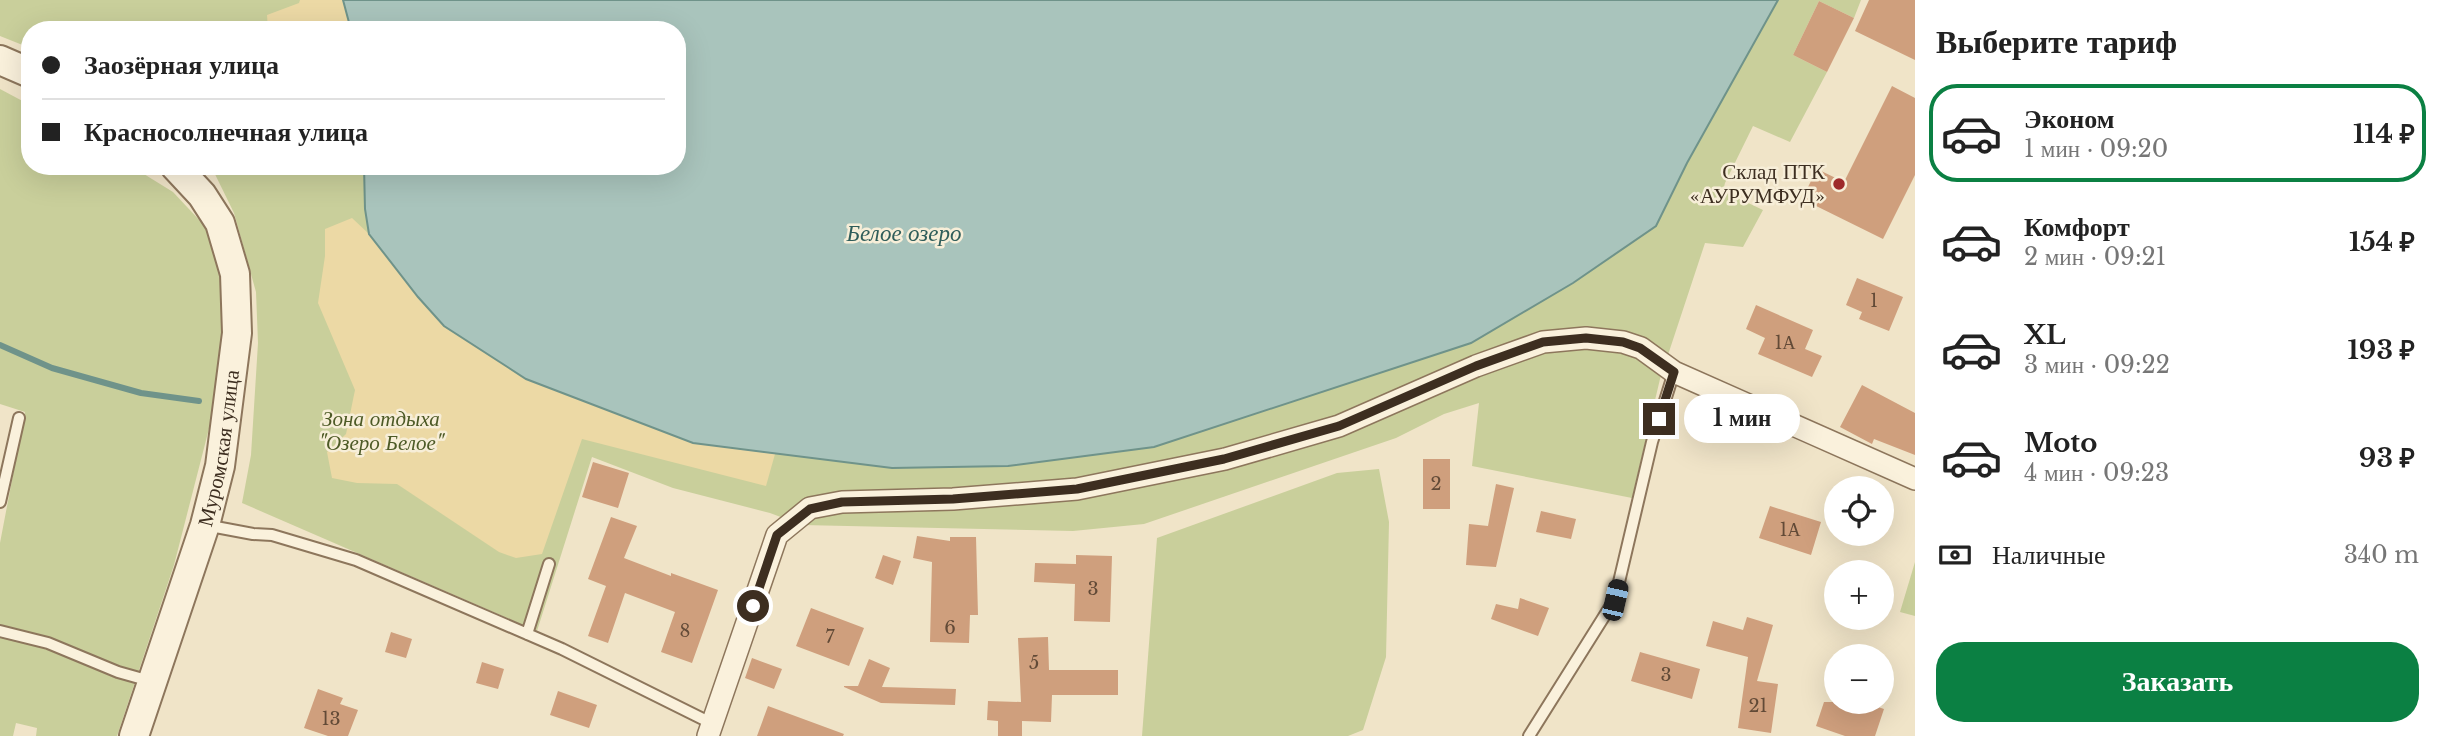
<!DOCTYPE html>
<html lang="ru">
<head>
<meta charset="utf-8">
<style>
	:root { --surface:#fff; --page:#f2f2f2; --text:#222; --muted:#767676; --line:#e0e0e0; --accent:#0b8043 }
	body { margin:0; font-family:"Libre Baskerville",serif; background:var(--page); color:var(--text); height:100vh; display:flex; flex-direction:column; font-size:26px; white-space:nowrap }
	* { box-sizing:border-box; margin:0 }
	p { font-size:23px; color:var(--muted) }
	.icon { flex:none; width:38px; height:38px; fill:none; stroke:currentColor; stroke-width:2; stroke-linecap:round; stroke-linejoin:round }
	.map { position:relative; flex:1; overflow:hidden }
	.details { display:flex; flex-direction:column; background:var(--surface); width:525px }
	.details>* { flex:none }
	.top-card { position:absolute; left:21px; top:21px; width:665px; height:154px; border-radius:28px; box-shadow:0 7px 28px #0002; display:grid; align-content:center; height:154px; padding:0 21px; background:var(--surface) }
	.fabs { position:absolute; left:1824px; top:476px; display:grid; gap:14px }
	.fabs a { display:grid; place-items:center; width:70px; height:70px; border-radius:50%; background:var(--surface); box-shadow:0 7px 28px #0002; font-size:35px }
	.end { position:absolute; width:32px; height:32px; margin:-16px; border:9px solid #3d2e20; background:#fff; box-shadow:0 0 0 4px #fff }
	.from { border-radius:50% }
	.bubble { position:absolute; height:49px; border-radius:24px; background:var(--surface); box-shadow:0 7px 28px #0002; font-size:23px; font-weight:700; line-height:49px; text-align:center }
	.car { position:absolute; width:21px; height:42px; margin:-21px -10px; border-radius:9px; box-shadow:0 0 5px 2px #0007; background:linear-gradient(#222 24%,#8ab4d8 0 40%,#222 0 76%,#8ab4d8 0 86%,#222 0) }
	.top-card b { display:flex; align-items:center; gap:24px; height:66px; font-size:26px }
	.top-card b+b { border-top:2px solid var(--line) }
	.top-card i { width:18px; height:18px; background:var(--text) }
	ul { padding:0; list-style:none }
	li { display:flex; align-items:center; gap:21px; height:98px; margin:0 14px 10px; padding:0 7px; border:4px solid transparent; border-radius:28px }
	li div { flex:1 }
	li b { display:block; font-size:26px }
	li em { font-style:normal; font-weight:700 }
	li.current { border-color:var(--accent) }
	li>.icon { width:63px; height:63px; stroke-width:1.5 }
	h2 { padding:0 21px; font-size:32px; line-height:84px }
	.pay { display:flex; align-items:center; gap:18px; height:77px; padding:0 21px; font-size:26px }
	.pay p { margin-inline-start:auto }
	.primary-button { display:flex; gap:14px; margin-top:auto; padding:14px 21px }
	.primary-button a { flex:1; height:80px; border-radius:28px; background:var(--accent); color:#fff; font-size:28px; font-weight:700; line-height:80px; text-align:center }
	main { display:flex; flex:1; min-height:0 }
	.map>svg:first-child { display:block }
	.green { fill:#c9cf9b }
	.sand { fill:#ecd9a5 }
	.water { fill:#a9c4bc; stroke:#6f938a; stroke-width:2 }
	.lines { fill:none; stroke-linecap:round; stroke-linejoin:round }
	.stream { stroke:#6f938a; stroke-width:6 }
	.building { fill:#cf9f7d }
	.service-casing { stroke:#8d765c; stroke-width:14 }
	.minor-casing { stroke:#8d765c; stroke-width:24 }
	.tertiary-casing { stroke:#8d765c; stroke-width:32 }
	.service { stroke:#faf1dc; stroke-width:10 }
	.minor { stroke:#faf1dc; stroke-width:21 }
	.tertiary { stroke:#faf1dc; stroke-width:28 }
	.route { stroke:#3d2e20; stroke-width:9 }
	.poi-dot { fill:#9e2a2b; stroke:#f7eed8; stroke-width:2.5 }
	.labels { text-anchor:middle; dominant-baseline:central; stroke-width:5; stroke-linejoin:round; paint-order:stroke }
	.number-label { font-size:18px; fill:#624a37 }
	.poi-label { font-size:21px; fill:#3d2e20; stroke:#f7eed8; text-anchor:end }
	.park-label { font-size:21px; font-style:italic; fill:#4d5a26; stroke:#f7eed8 }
	.street-label { font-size:21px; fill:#3d2e20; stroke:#f7eed8 }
	.water-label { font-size:23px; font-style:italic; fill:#2f5d5a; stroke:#f7eed8 }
</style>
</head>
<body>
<main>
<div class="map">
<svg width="1915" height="736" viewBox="0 0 1915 736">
	<rect width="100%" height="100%" fill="#f0e4c8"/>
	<path class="green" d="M 0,0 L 343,0 L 351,30 L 30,30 L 30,48 L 0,36 Z
		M 1778,0 L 1861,0 L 1854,18 L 1819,1 L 1793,55 L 1827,72 L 1790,142 L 1753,126 L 1725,183 L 1723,191 L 1763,210 L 1743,247 L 1705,243 L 1660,379 L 1632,498 L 1472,466 L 1479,403 L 1444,414 L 1396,438 L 1144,524 L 1073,531 L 802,525 L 770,513 L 673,488 L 592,457 L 537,631 L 242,503 L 251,455 L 258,343 L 256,292 L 234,213 L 211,166 L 364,166 L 365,209 L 693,443 L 892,468 L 1008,466 L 1471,343 L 1573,283 L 1656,226 L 1687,163 Z
		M 0,89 L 30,105 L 30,166 L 131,166 L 173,192 L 218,240 L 227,306 L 223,374 L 174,565 L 117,736 L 36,736 L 37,728 L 16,723 L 13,736 L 0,736 L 0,543 L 25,412 L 0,404 Z
		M 1379,469 L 1389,522 L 1386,657 L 1363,730 L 1348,736 L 1142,736 L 1157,538 L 1337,473 Z
		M 1915,562 L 1915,616 L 1900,612 Z"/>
	<path class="sand" d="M 300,0 L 343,0 L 351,30 L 268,30 L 267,15 L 299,3 Z
		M 352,218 L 369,234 L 418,297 L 444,326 L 526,379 L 693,443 L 775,454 L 766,486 L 582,439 L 542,554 L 516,558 L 499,552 L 397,484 L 357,483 L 332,478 L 327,452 L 346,434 L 355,390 L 318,303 L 325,256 L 325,229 Z"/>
	<path class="water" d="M 343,0 L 1778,0 L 1687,163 L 1656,226 L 1573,283 L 1471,343 L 1154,447 L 1008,466 L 892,468 L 693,443 L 526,379 L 444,326 L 418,297 L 369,234 L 365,209 L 364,166 L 677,166 L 677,30 L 351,30 Z"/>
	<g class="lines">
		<path class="stream" d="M 0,345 L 52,368 L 141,393 L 199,401"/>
	</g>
	<path class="building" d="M 1869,0 L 1915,0 L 1915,60 L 1855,31 Z
		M 1819,1 L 1854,18 L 1827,72 L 1793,55 Z
		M 1892,86 L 1915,98 L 1915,175 L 1883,239 L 1802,199 L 1817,169 L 1844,182 Z
		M 1857,278 L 1903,297 L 1889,331 L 1859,319 L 1862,312 L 1846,305 Z
		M 1756,305 L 1813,330 L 1805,349 L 1822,356 L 1812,377 L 1758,354 L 1765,338 L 1746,329 Z
		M 1862,385 L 1915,413 L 1915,455 L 1874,439 L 1872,444 L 1840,427 Z
		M 1423,459 L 1450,459 L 1450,509 L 1423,509 Z
		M 593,462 L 629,473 L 618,508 L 582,497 Z
		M 1496,484 L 1514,488 L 1496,567 L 1466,565 L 1469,524 L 1488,526 Z
		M 1770,506 L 1821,522 L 1811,555 L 1759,538 Z
		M 1541,511 L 1576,519 L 1571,539 L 1536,532 Z
		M 611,517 L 637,526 L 624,558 L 671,576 L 671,573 L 718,590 L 692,663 L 661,652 L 675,612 L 625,593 L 608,643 L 588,636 L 606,586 L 588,579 Z
		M 917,536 L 950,541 L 950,537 L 976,537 L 978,615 L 970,615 L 969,643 L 930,642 L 932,562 L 913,558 Z
		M 883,555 L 901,561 L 893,585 L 875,578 Z
		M 1076,555 L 1112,556 L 1110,622 L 1074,621 L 1075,584 L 1034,582 L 1035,563 L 1076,564 Z
		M 1520,598 L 1549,608 L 1538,636 L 1491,619 L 1496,604 L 1518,609 Z
		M 811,608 L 864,628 L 849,666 L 796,646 Z
		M 1747,617 L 1773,625 L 1757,681 L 1778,684 L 1771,733 L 1738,728 L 1748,657 L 1706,646 L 1713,621 L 1743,630 Z
		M 391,632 L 412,639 L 406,658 L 385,652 Z
		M 1048,637 L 1049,670 L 1118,670 L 1118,695 L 1052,695 L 1051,722 L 1022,721 L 1022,736 L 998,736 L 998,721 L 987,720 L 988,701 L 1021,702 L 1018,638 Z
		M 1640,652 L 1700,669 L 1692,699 L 1631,681 Z
		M 752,658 L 782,669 L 774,689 L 745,678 Z
		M 869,659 L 890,668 L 882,687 L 956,689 L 955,705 L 881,703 L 844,687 L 844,686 L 858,686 Z
		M 482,662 L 504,669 L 498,689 L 476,683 Z
		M 318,689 L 343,698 L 340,704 L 358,710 L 348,736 L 328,736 L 304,728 Z
		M 558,691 L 597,705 L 589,728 L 550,715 Z
		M 1824,702 L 1863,702 L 1884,709 L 1875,736 L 1845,736 L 1816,726 Z
		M 768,706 L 844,734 L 843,736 L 757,736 Z"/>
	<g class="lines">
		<defs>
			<path id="service" d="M 0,502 L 19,418
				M 205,525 L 253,534 L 272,535 L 356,560 L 562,649 L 713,724
				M 0,631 L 48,643 L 118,672 L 150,681
				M 527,634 L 549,564
				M 1529,736 L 1615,599 L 1652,442 L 1674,372"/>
			<path id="minor" d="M 708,736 L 777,535 L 810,508 L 842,502 L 953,499 L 1077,489 L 1225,459 L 1339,426 L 1476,366 L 1543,342 L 1586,338 L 1623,342 L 1641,348 L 1674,372 L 1915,479"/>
			<g id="tertiary">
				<path d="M 0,60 L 30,73"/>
				<path id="s1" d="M 134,736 L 205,525 L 220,466 L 237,333 L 235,274 L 220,223 L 202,195 L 175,166"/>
			</g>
		</defs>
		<use href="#service" class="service-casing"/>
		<use href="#minor" class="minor-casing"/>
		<use href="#tertiary" class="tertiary-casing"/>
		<use href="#service" class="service"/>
		<use href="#minor" class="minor"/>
		<use href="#tertiary" class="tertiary"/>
	</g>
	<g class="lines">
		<path class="route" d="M 753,606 L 777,535 L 810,509 L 842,502 L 953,499 L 1077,489 L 1224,459 L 1339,426 L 1476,366 L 1543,342 L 1586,338 L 1623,342 L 1640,348 L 1674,372 L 1659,419"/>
	</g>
	<circle class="poi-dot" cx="1839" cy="184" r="7"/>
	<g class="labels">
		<g class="number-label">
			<text x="1874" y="301">1</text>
			<text x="1785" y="343">1А</text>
			<text x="1436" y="484">2</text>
			<text x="1790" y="530">1А</text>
			<text x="1093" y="589">3</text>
			<text x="950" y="628">6</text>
			<text x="685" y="631">8</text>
			<text x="830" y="637">7</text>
			<text x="1034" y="663">5</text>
			<text x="1666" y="675">3</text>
			<text x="1758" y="706">21</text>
			<text x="331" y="719">13</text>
		</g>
		<g class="poi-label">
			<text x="1825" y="172">Склад ПТК<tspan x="1825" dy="24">«АУРУМФУД»</tspan></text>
		</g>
		<g class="park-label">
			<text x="381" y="419">Зона отдыха<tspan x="381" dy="24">"Озеро Белое"</tspan></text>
		</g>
		<g class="street-label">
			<text stroke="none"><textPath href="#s1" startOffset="301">Муромская улица</textPath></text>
		</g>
		<g class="water-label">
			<text x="904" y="233">Белое озеро</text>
		</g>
	</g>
</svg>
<div class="fabs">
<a><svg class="icon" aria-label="locate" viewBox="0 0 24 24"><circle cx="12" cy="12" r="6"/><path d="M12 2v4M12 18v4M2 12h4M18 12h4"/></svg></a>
<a>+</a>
<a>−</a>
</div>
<i class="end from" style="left:753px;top:606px"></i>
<i class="end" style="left:1659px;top:419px"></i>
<div class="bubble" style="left:1684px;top:394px;width:116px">1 мин</div>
<i class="car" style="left:1615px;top:600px;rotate:13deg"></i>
<div class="top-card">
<b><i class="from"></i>Заозёрная улица</b>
<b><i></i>Красносолнечная улица</b>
</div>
</div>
<section class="details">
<h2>Выберите тариф</h2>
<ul>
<li class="current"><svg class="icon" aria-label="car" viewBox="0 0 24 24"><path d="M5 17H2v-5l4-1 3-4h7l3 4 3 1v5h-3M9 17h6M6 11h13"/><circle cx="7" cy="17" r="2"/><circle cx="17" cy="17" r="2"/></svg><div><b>Эконом</b><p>1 мин · 09:20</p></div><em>114 ₽</em></li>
<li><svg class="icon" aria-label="car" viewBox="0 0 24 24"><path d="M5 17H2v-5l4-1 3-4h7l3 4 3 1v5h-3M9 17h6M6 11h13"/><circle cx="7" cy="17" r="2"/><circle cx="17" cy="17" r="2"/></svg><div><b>Комфорт</b><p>2 мин · 09:21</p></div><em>154 ₽</em></li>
<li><svg class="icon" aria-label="car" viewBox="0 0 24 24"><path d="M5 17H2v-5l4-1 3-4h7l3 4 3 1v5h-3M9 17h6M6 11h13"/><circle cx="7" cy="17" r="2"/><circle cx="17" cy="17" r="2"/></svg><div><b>XL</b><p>3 мин · 09:22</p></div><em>193 ₽</em></li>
<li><svg class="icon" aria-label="car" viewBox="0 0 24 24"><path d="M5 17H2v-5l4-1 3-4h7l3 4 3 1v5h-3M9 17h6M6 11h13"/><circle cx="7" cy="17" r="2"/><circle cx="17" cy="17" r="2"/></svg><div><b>Moto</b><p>4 мин · 09:23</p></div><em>93 ₽</em></li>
</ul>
<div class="pay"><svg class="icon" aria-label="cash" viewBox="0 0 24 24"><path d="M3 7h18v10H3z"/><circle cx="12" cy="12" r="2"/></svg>Наличные<p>340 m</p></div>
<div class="primary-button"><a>Заказать</a></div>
</section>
</main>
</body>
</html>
